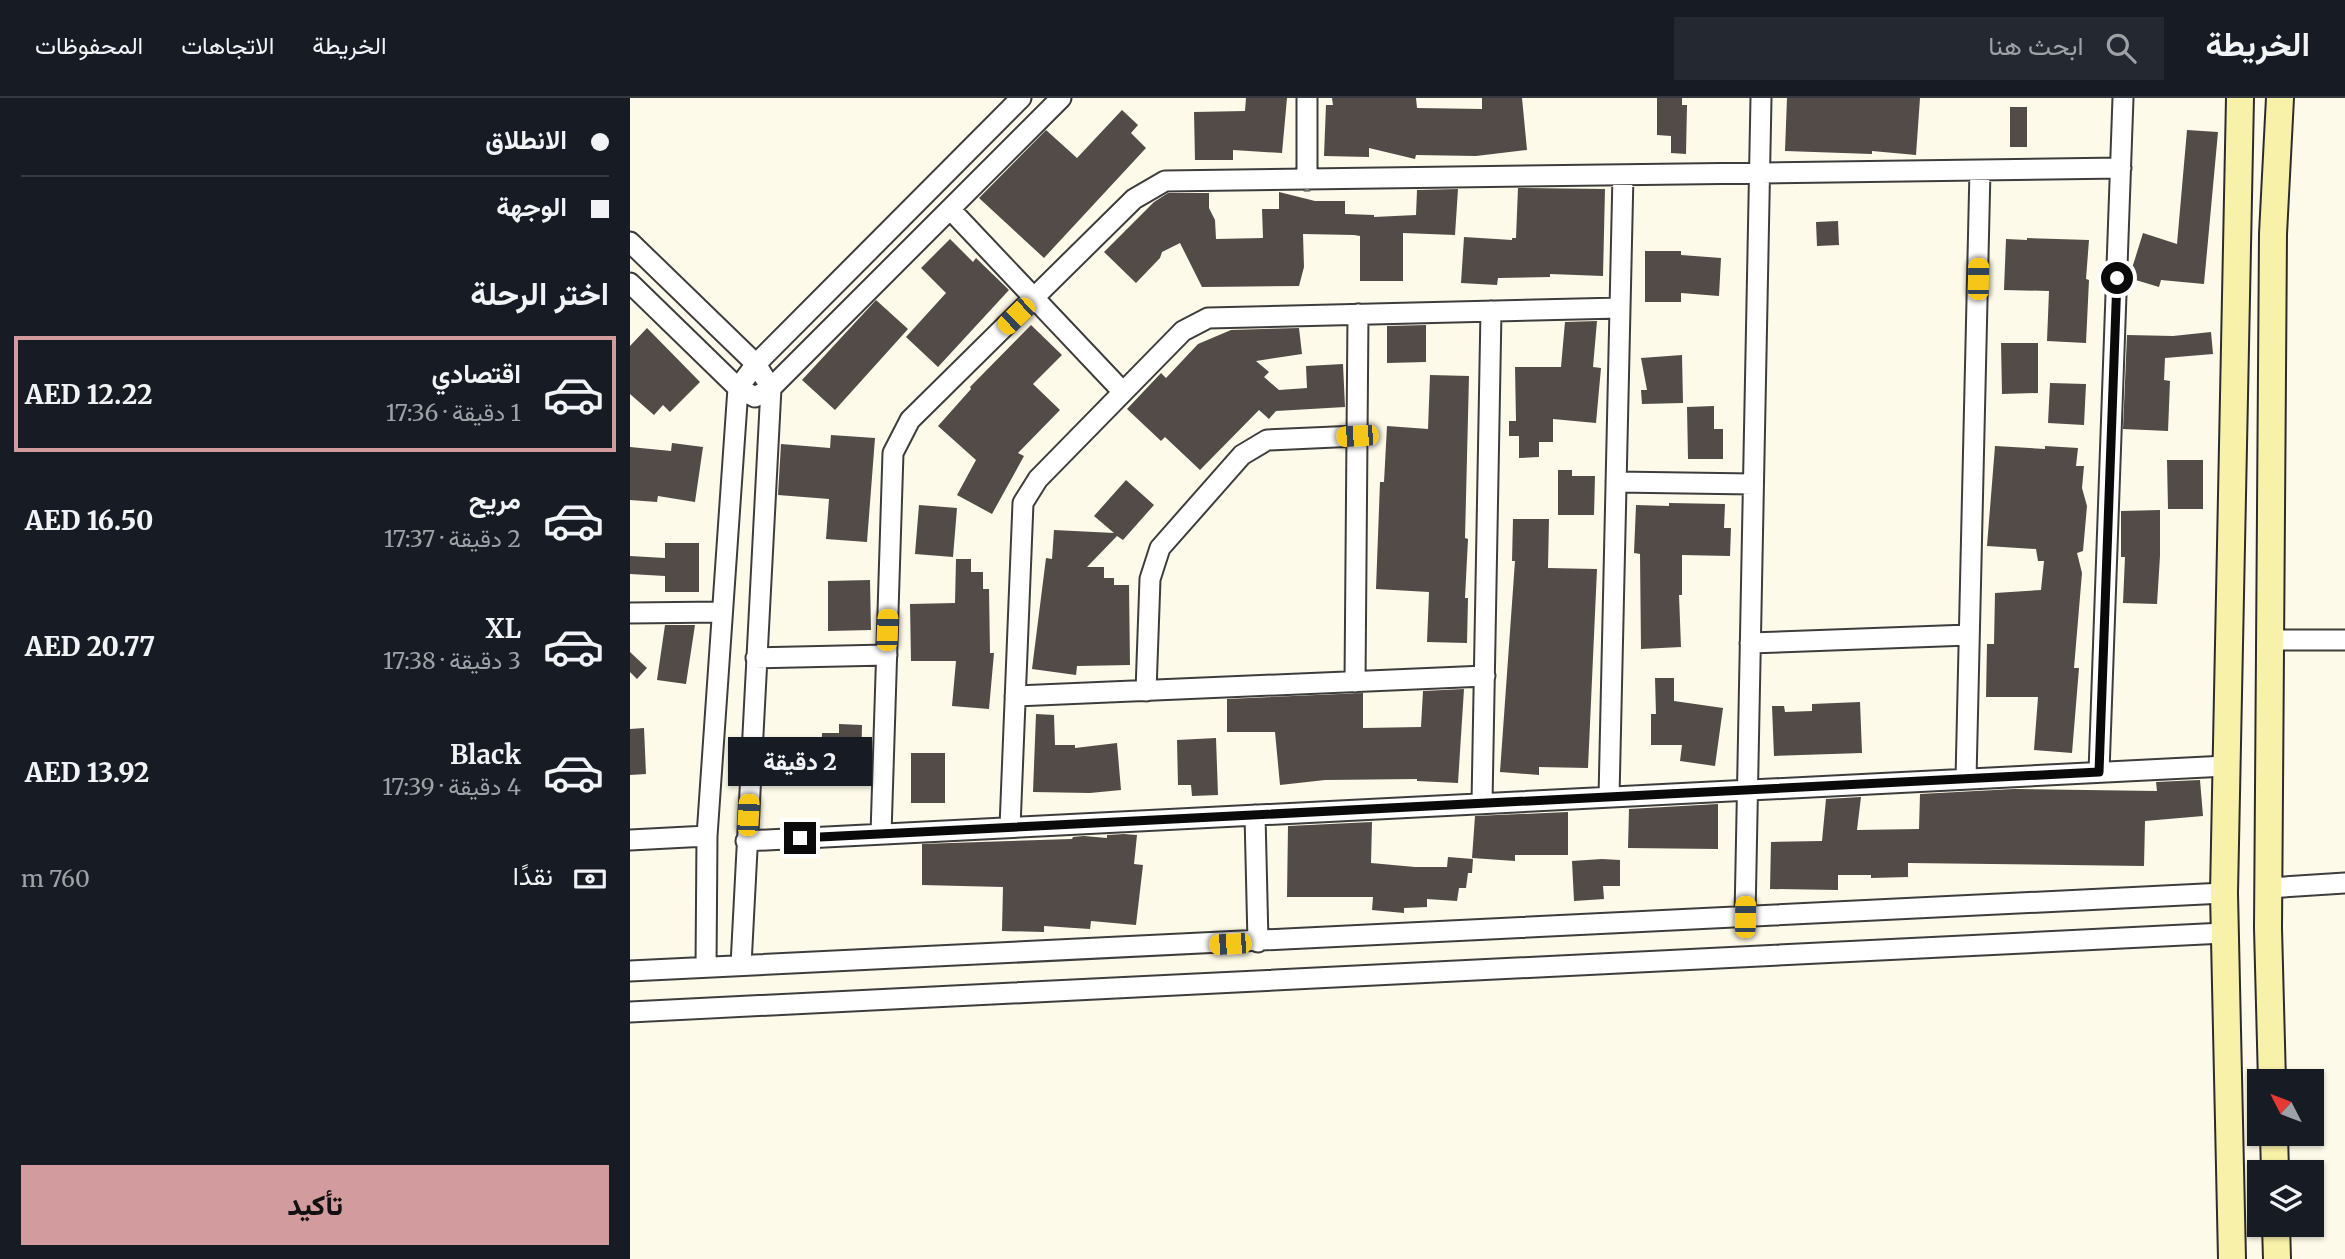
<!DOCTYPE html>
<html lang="ar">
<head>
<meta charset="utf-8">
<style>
	:root { --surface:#171b24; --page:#242831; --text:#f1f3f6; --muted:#9ea1a6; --line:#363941; --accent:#d29b9e }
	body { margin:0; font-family:Merriweather,Vazirmatn,serif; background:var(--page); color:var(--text); direction:rtl; height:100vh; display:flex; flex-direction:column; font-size:26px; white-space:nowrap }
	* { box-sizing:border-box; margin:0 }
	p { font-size:23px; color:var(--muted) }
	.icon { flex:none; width:38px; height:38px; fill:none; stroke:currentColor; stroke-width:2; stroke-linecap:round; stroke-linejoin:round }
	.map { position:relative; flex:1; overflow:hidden; direction:ltr }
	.details { display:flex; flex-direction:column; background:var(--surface); width:630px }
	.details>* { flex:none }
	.banner { display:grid; align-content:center; height:154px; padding:0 21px; background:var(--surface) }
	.needle { width:46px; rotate:312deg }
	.tools { position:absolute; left:1617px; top:971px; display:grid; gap:14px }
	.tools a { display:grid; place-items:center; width:77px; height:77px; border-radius:0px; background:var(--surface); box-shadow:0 2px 5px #0004; font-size:35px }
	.end { position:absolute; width:32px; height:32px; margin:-16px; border:9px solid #0a0a0a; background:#fff; box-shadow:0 0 0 4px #fff }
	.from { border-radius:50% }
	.bubble { position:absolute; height:49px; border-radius:0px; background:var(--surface); box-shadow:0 2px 5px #0004; font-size:23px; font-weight:800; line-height:49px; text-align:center; direction:rtl }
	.car { position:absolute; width:21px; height:42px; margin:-21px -10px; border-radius:9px; box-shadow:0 0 5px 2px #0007; background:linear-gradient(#f5c518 24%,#345 0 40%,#f5c518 0 76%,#345 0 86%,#f5c518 0) }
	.banner b { display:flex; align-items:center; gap:24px; height:66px; font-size:26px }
	.banner b+b { border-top:2px solid var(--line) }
	.banner i { width:18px; height:18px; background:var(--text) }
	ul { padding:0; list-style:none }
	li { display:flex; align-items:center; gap:21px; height:116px; margin:0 14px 10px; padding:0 7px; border:4px solid transparent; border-radius:0px }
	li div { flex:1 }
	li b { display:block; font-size:26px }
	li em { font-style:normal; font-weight:800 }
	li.current { border-color:var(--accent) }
	li>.icon { width:63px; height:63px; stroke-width:1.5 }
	h2 { padding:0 21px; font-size:32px; line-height:84px }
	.pay { display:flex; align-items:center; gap:18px; height:77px; padding:0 21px; font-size:26px }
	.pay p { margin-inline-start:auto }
	.action { display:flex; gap:14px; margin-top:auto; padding:14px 21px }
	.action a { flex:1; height:80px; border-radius:0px; background:var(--accent); color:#111; font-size:28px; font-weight:800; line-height:80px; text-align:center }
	header { display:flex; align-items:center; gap:42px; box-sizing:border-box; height:98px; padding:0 35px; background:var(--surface); border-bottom:2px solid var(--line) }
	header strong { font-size:33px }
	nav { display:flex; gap:38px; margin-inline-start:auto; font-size:24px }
	.search { width:490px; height:63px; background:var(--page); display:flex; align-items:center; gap:18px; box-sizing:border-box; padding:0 24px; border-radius:0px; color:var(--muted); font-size:26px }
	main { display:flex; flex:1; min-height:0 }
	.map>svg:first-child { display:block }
	.building { fill:#524b47 }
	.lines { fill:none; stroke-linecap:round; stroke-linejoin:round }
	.street-casing { stroke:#3d3d3d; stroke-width:23 }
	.secondary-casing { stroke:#2c2c2c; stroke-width:30 }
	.street { stroke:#fff; stroke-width:19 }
	.secondary { stroke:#f8f1a9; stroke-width:26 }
	.route { stroke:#0a0a0a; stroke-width:9 }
</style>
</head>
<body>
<header>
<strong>الخريطة</strong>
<div class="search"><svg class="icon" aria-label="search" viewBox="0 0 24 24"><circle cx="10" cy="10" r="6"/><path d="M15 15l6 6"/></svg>ابحث هنا</div>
<nav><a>الخريطة</a><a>الاتجاهات</a><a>المحفوظات</a></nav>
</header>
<main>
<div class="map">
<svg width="1715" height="1161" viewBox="0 0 1715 1161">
	<rect width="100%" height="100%" fill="#fdfae9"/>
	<path class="building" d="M 616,0 L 657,0 L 652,55 L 603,52 L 603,62 L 565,62 L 564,14 L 615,13 Z
		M 702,0 L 786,0 L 787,10 L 852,11 L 852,0 L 892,0 L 897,52 L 846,58 L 786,57 L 785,61 L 739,50 L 739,59 L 694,58 L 696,7 L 703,7 Z
		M 1027,0 L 1052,0 L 1052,7 L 1057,7 L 1056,56 L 1041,55 L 1041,38 L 1027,37 Z
		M 1157,0 L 1290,0 L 1286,57 L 1242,53 L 1242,56 L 1155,53 Z
		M 1380,9 L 1397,9 L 1397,49 L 1380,49 Z
		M 492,12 L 508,27 L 501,35 L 516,50 L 414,160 L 349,100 L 416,32 L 447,60 Z
		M 1557,32 L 1588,34 L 1574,186 L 1531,182 L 1529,189 L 1499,180 L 1513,135 L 1547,146 Z
		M 888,90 L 975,91 L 973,178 L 920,176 L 920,179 L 868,180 L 867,187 L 831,185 L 834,139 L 882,142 L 882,140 L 886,140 Z
		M 828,91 L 825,137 L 773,135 L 773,183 L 730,183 L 730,138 L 724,137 L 673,136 L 674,169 L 669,188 L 572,189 L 550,145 L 532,154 L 530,160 L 506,185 L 474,154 L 524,104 L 538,95 L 579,95 L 579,110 L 585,122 L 586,141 L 633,140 L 632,111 L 649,111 L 649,94 L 685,103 L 715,103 L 715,116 L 744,117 L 744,119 L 786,117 L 787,92 Z
		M 1208,123 L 1209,147 L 1187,148 L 1186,124 Z
		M 1397,140 L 1459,142 L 1456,181 L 1459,182 L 1456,245 L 1417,243 L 1419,193 L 1374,192 L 1376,141 L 1397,142 Z
		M 320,141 L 343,164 L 346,160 L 379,192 L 308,269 L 276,239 L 316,195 L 291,170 Z
		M 1015,153 L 1051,153 L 1051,157 L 1091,160 L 1089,198 L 1051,195 L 1051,204 L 1015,204 Z
		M 246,202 L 278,231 L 205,312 L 172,282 Z
		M 967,223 L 963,269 L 971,270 L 966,325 L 923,321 L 923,344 L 909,344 L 909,359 L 889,360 L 889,338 L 879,338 L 879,323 L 886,323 L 885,269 L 931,269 L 935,224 Z
		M 401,227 L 432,257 L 403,286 L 430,312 L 388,355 L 394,358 L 362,416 L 327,397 L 346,362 L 308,328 L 341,291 L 340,289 Z
		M 796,227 L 796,264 L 757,265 L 757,228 Z
		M 17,230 L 70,284 L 40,314 L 33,307 L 24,317 L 0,296 L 0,248 Z
		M 669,230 L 672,256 L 626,263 L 639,274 L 634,279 L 649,292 L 677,290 L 676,268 L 713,266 L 715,309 L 646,313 L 639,321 L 629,312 L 570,372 L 535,339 L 531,343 L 497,311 L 531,275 L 536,280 L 568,246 L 601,232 Z
		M 1581,234 L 1583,256 L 1535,260 L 1534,282 L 1540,283 L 1538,333 L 1493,331 L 1497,237 L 1543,238 Z
		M 1371,245 L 1408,245 L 1408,295 L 1372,296 Z
		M 1052,257 L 1053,305 L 1012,306 L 1011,292 L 1017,292 L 1011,260 Z
		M 800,277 L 839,278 L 835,440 L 838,441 L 835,500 L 838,500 L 837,545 L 797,544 L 799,494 L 746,491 L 750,384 L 754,384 L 757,328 L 798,331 Z
		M 1420,285 L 1456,286 L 1454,327 L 1418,325 Z
		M 1084,308 L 1084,331 L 1093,331 L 1093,361 L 1058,361 L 1057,309 Z
		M 201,337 L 245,340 L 237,444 L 196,441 L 199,401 L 148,397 L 151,346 L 200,350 Z
		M 42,345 L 73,349 L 65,404 L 28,398 L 27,404 L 0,402 L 0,349 L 41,353 Z
		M 1365,348 L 1415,351 L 1415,348 L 1448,350 L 1446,368 L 1454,368 L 1452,390 L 1457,408 L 1453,453 L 1447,455 L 1452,475 L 1444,570 L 1449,570 L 1442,655 L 1404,652 L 1408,599 L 1356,599 L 1357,546 L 1364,546 L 1365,495 L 1411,492 L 1414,463 L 1408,463 L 1406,451 L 1357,448 Z
		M 1537,362 L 1573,362 L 1573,411 L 1538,411 Z
		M 928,372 L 942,372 L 942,378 L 965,378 L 964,417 L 928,417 Z
		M 496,382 L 524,407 L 493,442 L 487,438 L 457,469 L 474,469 L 474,480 L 484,480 L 484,487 L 499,487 L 500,567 L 447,568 L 446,577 L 402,571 L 416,460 L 422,461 L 424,432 L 484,435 L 464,418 Z
		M 1039,405 L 1095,406 L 1094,430 L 1101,430 L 1100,458 L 1052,457 L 1052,497 L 1049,497 L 1051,549 L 1011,551 L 1010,456 L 1004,455 L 1006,407 L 1039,408 Z
		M 289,407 L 327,410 L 323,459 L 285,456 Z
		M 1530,412 L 1530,458 L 1527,506 L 1493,505 L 1495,459 L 1491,459 L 1491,413 Z
		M 883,421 L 919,421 L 918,470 L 967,471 L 958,670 L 909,669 L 909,677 L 870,674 L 885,463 L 882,463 Z
		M 35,445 L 69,445 L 69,494 L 35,494 L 35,478 L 0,476 L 0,458 L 35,460 Z
		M 326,461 L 341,461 L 341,474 L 353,474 L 353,491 L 359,491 L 360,555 L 364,555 L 359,611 L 322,608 L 326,563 L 281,563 L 280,506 L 325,505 Z
		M 240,482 L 241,532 L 198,533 L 198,483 Z
		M 35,527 L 65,527 L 56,586 L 27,582 Z
		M 0,554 L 17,570 L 7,581 L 0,574 Z
		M 1025,580 L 1044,580 L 1044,603 L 1093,610 L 1085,668 L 1050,663 L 1052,647 L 1021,647 L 1021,616 L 1026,616 Z
		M 834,591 L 828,685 L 787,683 L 787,681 L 695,682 L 650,687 L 645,634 L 597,634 L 597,601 L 733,595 L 733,630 L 791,629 L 793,593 Z
		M 1230,604 L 1232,655 L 1144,658 L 1142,608 L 1154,608 L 1155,614 L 1182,613 L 1182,606 Z
		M 406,616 L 424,617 L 425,647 L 445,647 L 445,650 L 487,645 L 491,692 L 460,695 L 403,694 Z
		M 209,626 L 232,627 L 231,677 L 191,676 L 192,635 L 209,635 Z
		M 14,630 L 16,676 L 0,677 L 0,631 Z
		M 586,640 L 588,697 L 562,698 L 561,687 L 548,687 L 547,642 Z
		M 281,655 L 315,655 L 315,705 L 281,705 Z
		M 1570,682 L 1573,718 L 1515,723 L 1514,768 L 1278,765 L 1278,779 L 1241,780 L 1241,777 L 1208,777 L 1208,792 L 1140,791 L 1141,744 L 1192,743 L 1196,701 L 1231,699 L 1227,732 L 1289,731 L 1290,696 L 1384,691 L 1527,693 L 1526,684 Z
		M 1088,706 L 1088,751 L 998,750 L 999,711 Z
		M 938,714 L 938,757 L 885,757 L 885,763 L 842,760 L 845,718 Z
		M 742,724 L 741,765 L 785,769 L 817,769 L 818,759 L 843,761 L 842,775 L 838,775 L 836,790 L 829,790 L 827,803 L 797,801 L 797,809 L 774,810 L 774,815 L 742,812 L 743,799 L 657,799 L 658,728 Z
		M 494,736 L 507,737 L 504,766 L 513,767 L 506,827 L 461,823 L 460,831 L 414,828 L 414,834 L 372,833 L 373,789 L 292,787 L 292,746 L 442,741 L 443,739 L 454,738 L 477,740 L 477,737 Z
		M 972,761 L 990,762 L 990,788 L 973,788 L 974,801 L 944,803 L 942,763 Z"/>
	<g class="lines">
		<defs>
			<path id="street" d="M 677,0 L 677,82
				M 320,111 L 493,294
				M 0,144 L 126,266 L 391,0
				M 0,185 L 108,290 L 125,299 L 141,290 L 431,0
				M 986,384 L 1123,386
				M 0,515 L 92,514
				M 1640,542 L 1715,542
				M 1120,545 L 1339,537
				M 126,560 L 257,557
				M 725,584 L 728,216
				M 516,593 L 520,481 L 530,450 L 612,357 L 637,342 L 727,338
				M 385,598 L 855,578
				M 1469,674 L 1493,0
				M 1336,681 L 1350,72
				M 979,699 L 993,77
				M 852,705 L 861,213
				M 625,717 L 628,844
				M 380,729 L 393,405 L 408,381 L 553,233 L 578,220 L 990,210
				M 251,736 L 263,355 L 280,322 L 504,101 L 535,83 L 1491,70
				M 0,742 L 77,738
				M 116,743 L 1596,668
				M 1638,790 L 1715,785
				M 1115,819 L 1131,0
				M 76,869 L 77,738 L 108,290 L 126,266 L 141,290 L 111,867
				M 0,873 L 1594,795
				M 0,914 L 1594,835"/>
			<path id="secondary" d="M 1642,984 L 1638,830 L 1643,136 L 1650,0
				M 1644,1036 L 1645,1074
				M 1646,1127 L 1647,1161
				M 1602,1161 L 1594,795 L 1610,0"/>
		</defs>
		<use href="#street" class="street-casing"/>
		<use href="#secondary" class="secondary-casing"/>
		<use href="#street" class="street"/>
		<use href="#secondary" class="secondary"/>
	</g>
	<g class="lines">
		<path class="route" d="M 170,740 L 1469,674 L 1487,180"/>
	</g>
</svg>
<div class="tools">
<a><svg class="needle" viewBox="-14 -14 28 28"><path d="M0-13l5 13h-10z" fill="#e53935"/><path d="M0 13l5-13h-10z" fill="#9ea1a6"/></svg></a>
<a><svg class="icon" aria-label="layers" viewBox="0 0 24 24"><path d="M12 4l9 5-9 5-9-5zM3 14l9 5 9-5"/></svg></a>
</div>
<i class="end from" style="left:1487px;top:180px"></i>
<i class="end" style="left:170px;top:740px"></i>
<div class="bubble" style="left:98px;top:639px;width:144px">2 دقيقة</div>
<i class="car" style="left:1348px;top:181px;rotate:1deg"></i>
<i class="car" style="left:386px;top:218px;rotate:226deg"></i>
<i class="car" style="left:727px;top:338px;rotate:267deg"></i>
<i class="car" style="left:257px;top:532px;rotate:2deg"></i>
<i class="car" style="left:118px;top:717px;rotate:3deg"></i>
<i class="car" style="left:1115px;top:819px;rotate:1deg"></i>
<i class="car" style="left:600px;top:846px;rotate:267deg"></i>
</div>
<section class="details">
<div class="banner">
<b><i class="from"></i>الانطلاق</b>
<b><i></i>الوجهة</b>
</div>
<h2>اختر الرحلة</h2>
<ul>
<li class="current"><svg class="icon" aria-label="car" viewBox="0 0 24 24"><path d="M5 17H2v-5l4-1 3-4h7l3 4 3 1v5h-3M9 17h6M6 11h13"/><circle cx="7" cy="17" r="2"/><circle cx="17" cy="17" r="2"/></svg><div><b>اقتصادي</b><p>1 دقيقة · 17:36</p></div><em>AED 12.22</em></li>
<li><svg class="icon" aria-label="car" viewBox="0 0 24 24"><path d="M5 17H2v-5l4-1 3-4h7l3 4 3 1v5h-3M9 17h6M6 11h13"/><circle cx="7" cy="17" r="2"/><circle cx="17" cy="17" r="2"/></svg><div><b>مريح</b><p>2 دقيقة · 17:37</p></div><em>AED 16.50</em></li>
<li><svg class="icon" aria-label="car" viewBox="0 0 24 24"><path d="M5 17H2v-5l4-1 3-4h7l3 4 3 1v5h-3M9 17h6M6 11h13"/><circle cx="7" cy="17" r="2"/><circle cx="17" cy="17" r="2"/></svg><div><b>XL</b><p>3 دقيقة · 17:38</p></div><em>AED 20.77</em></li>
<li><svg class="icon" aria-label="car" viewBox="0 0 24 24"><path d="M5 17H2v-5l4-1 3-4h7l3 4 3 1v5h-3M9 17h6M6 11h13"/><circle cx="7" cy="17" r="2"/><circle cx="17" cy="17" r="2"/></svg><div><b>Black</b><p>4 دقيقة · 17:39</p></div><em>AED 13.92</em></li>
</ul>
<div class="pay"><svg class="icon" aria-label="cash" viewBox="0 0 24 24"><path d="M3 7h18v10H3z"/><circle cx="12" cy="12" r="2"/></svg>نقدًا<p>760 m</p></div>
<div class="action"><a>تأكيد</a></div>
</section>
</main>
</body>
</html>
